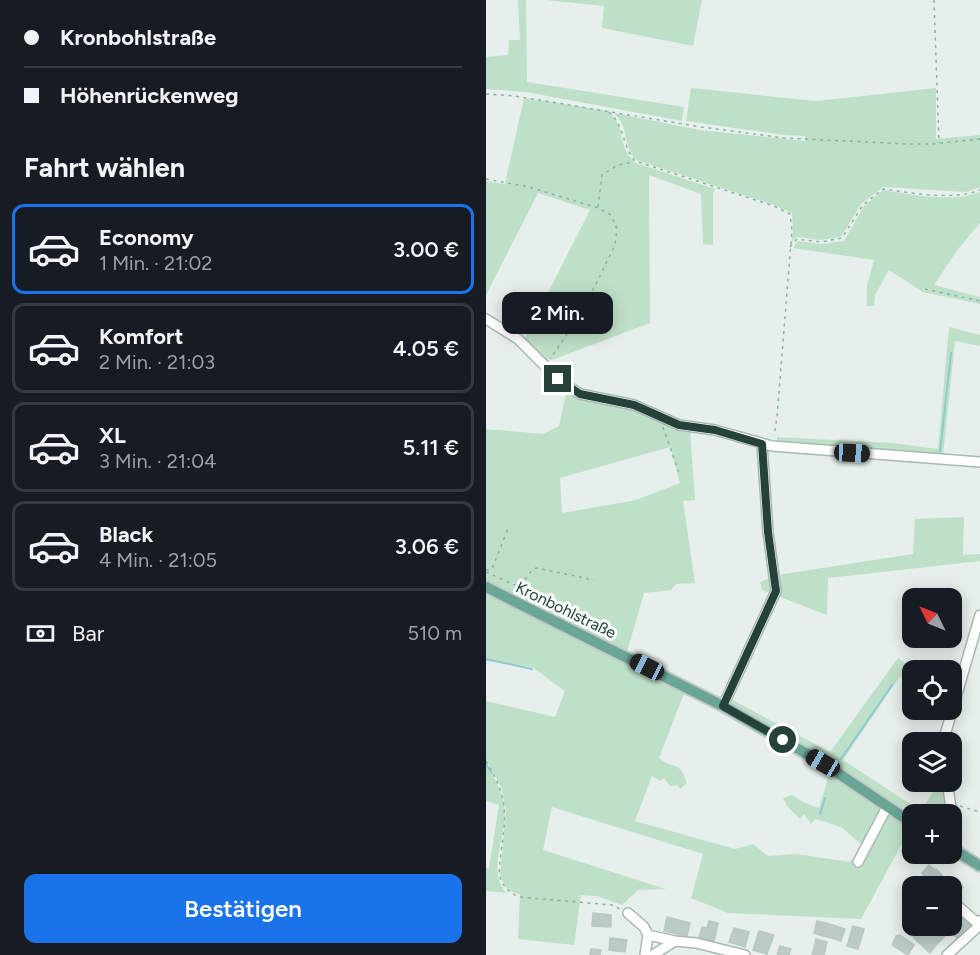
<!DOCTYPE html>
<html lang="de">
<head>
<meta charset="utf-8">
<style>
	:root { --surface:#171b24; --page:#20242c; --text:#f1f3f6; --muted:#9ea1a6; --line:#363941; --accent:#1a73e8 }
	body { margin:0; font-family:Figtree,sans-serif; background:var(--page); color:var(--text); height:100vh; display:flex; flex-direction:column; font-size:22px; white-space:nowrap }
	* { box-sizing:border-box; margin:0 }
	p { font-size:20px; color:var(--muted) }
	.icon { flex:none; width:33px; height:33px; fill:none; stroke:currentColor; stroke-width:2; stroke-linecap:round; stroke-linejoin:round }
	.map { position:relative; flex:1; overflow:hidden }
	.panel { display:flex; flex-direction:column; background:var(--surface); width:486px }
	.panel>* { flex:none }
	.top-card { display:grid; align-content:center; height:132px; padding:0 24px; background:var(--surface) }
	.needle { width:39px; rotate:313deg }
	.buttons { position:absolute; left:416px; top:588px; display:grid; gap:12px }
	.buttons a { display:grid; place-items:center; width:60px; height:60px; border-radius:12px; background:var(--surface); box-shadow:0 3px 15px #0003; font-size:30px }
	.end { position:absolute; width:27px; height:27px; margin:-14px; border:8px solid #24423a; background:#fff; box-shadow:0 0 0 3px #fff }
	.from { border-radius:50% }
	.bubble { position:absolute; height:42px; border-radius:12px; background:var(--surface); box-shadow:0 3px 15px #0003; font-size:20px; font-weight:600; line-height:42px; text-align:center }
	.car { position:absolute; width:18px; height:36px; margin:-18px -9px; border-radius:8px; box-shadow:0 0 4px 2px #0007; background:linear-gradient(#222 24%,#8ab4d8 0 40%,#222 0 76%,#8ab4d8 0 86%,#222 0) }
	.top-card b { display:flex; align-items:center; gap:21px; height:57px; font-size:22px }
	.top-card b+b { border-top:2px solid var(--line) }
	.top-card i { width:15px; height:15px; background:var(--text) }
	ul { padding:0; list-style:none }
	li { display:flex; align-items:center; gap:18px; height:90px; margin:0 12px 9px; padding:0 12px; border:3px solid var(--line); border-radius:12px }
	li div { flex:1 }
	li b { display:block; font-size:22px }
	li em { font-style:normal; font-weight:600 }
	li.active { border-color:var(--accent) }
	li>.icon { width:54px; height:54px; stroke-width:1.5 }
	h2 { padding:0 24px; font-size:27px; line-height:72px }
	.pay { display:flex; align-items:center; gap:15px; height:66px; padding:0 24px; font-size:22px }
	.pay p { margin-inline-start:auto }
	.action { display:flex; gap:12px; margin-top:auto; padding:12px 24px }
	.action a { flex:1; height:69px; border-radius:12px; background:var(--accent); color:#fff; font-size:24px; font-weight:600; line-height:69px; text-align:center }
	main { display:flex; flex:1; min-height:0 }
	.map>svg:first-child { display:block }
	.green { fill:#bfe0c8; fill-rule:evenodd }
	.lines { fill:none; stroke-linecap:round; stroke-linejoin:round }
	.stream { stroke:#8ec9d4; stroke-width:2 }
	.building { fill:#bbcac4; stroke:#b8c9c2; stroke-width:1.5 }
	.minor-casing { stroke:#a8b8b2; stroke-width:12 }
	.major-casing { stroke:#c2cac8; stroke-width:14 }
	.path { stroke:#86b3a5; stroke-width:1.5; stroke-dasharray:3 4.5; stroke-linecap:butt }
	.minor { stroke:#fff; stroke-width:9 }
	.major { stroke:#6aa596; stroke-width:10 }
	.route { stroke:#24423a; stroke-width:8 }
	.labels { text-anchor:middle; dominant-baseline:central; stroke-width:6; stroke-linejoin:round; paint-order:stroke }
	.street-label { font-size:16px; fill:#24423a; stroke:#f7fbf9 }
</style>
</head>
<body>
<main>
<section class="panel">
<div class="top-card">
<b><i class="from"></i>Kronbohlstraße</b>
<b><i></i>Höhenrückenweg</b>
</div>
<h2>Fahrt wählen</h2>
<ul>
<li class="active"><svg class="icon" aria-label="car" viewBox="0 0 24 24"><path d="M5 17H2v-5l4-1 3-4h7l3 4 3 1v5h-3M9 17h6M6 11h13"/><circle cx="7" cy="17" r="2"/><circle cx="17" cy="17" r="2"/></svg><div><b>Economy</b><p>1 Min. · 21:02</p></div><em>3.00 €</em></li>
<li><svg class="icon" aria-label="car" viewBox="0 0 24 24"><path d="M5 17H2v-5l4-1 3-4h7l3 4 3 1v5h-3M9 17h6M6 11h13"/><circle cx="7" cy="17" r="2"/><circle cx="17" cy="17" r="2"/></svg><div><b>Komfort</b><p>2 Min. · 21:03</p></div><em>4.05 €</em></li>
<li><svg class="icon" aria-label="car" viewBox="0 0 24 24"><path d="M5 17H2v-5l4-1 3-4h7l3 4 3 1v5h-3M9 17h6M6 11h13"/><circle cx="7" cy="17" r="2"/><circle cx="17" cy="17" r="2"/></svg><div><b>XL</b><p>3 Min. · 21:04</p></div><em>5.11 €</em></li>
<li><svg class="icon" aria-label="car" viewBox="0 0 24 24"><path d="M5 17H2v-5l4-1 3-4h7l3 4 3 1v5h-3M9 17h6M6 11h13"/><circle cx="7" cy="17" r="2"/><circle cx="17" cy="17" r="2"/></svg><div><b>Black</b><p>4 Min. · 21:05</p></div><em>3.06 €</em></li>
</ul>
<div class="pay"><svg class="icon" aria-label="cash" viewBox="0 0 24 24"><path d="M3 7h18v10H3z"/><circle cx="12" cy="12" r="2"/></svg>Bar<p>510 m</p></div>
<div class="action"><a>Bestätigen</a></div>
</section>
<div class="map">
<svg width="494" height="955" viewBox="0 0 494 955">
	<rect width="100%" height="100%" fill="#e6efeb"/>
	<path class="green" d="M 32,0 L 40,0 L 41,82 L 198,107 L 196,121 L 40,92 L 0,89 L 0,57 L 22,55 L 23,40 L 34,40 Z
		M 59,0 L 216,0 L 207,46 L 116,28 L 118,6 Z
		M 205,88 L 330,101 L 450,88 L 450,139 L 494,135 L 494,187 L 481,192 L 397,187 L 375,204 L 355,237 L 335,240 L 311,237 L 306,242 L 307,230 L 306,213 L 288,205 L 150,160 C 136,144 144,128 128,113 L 214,130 L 319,141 L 319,136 L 298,135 L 200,121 Z
		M 38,98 L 122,111 C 137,125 133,134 140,151 C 142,155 146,159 150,163 L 229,189 L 227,193 L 227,245 L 217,244 L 215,194 L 163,175 L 164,323 L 66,360 L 63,358 L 59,362 L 38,340 L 104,210 L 52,193 L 0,295 L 0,181 L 19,184 Z
		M 397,190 C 428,195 465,203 494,192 L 494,223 L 472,249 L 448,285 L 494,297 L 494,304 L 437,292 L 403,270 L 389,295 L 388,306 L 381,306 L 381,286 L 388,260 L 307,248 L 312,241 L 335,244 L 358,241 L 378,206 Z
		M 463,327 L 494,335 L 494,346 L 469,341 L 457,456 L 291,443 L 291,437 L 406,443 L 452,449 Z
		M 81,389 L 147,407 L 204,429 L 209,500 L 197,501 L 209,583 L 190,584 L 185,590 L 158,593 L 141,652 L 0,584 L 0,429 L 57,434 L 73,426 ZM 184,447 L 194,483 L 150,500 L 76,513 L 74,478 Z
		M 478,517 L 477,555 L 494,554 L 494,561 L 342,578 L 341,615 L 276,590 L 274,582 L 291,575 L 427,554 L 429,519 Z
		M 0,591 L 199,691 L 173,758 C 187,770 193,759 201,783 L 194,789 L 192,785 L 184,786 L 178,778 L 174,781 L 166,776 L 149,821 L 249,849 L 267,844 L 282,856 L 311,854 L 364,862 L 377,846 L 355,827 L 330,819 L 325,824 L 318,814 L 314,819 L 301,806 L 297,798 L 306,795 L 317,802 L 333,808 L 344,772 L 426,825 L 375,919 L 242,913 L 205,898 L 217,854 L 66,807 L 57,850 L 180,889 L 152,890 L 136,905 L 111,896 L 95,895 L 88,945 L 32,939 L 34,895 C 22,891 18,887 14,874 L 20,810 L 15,787 L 0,759 L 0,701 L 69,717 L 79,691 L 46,667 L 0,661 Z
		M 412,658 L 428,670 L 426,670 L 426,687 L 414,676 L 357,760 L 435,811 L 453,782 L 459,782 L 464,814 L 427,814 L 351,768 L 241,704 L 243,698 L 344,752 Z
		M 0,763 C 8,777 18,795 19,811 C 20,838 1,870 20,893 L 0,891 L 0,868 L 3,868 L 13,805 L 0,801 Z"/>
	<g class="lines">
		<path class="stream" d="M 454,452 L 465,353
			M 0,659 L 46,669
			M 355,759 L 406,685
			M 0,764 L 6,773
			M 334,814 L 339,798"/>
	</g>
	<path class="building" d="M 423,838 L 426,840 L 426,852 L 423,856 L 415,851 Z
		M 426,852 L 426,854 L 435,854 L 429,863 L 422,858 Z
		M 443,865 L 449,870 L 441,879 L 436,873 Z
		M 450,869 L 456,875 L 448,883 L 442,878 Z
		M 468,881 L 477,887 L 472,894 L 464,886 Z
		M 471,909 L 478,915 L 470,924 L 465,920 L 465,915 Z
		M 107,913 L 125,915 L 125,927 L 106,926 Z
		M 478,915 L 487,927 L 472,940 L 467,933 L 470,930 L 468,927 Z
		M 181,917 L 204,923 L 201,936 L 178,931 Z
		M 223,921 L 232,923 L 228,941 L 213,937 L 216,927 L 221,928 Z
		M 331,921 L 340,923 L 337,936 L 328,933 Z
		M 340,923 L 350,926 L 346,938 L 337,936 Z
		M 350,926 L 359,929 L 355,941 L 346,938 Z
		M 367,926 L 378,929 L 375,939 L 364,936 Z
		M 447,926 L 459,926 L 464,931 L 457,938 L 446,927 Z
		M 446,927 L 457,938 L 450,945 L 440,935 Z
		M 248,928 L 263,932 L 259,947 L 243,942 Z
		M 434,930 L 450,945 L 444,953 L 427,937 Z
		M 273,931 L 288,935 L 281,954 L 267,950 Z
		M 414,935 L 428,945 L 422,955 L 406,945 L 410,936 Z
		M 364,936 L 375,939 L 372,949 L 361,946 Z
		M 124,938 L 141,940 L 139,952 L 123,950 Z
		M 330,939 L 341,942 L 339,951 L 328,948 Z
		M 294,946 L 305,949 L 303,955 L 291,955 Z
		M 328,948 L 339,951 L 338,955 L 326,955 Z
		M 105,949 L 115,950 L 114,955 L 104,955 Z"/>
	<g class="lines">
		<defs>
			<path id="minor" d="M 0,319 L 32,339 L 72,379 L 94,394 L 148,405 L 193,425 L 229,430 L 286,446 L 494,462
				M 237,706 L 290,591 L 282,532 L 276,444
				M 457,742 L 494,615
				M 461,782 L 467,820 L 465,832
				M 372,862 L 401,807
				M 465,900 L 489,921 L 494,921
				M 142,913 L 158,927 L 162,935 L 189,941 L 210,943 L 259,955
				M 159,955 L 162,935
				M 167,955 L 189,941
				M 461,955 L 494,925"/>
			<path id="major" d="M 0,587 L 237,706 L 337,763 L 426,823
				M 465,848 L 494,866"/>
		</defs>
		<use href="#minor" class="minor-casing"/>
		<use href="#major" class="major-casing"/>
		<path class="path" d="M 448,0 L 453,143
			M 0,94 L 29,96 L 215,127 L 298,138 L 421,144 L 446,144 L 494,139
			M 123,112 C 139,126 136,146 149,161 L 288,206 L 304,214 L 306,230 L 291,417 L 288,436
			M 0,179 L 43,187 L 112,208 L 125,215 L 131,229 L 129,245 L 113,278 L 94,315 L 64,359
			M 112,207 L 116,175 L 132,165 L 148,162
			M 304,247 L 311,239 L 335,242 L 356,238 L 377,205 L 397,189 C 427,193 465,201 494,190
			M 439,289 L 494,301
			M 177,427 L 193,473
			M 0,570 L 6,569 L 23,526
			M 0,572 L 31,586 L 35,585 L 47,569 L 51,568 L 108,580
			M 0,761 C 29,808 16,825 13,874 C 17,887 21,891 33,897 L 126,905 L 136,910
			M 474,806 L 494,812"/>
		<use href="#minor" class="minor"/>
		<use href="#major" class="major"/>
	</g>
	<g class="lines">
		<path class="route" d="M 72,379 L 94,394 L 148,405 L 193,425 L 229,430 L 276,444 L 282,532 L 290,591 L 237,706 L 297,740"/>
	</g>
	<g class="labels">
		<g class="street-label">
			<text transform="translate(80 610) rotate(26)">Kronbohlstraße</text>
		</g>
	</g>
</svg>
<div class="buttons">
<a><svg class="needle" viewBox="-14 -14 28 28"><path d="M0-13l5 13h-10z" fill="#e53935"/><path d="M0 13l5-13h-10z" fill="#9ea1a6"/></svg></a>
<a><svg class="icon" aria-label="locate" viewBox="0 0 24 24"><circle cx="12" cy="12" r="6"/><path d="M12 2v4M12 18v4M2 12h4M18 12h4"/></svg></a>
<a><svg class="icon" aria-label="layers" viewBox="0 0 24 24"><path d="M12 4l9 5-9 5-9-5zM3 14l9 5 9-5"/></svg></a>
<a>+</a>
<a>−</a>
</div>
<i class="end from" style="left:297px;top:740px"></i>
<i class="end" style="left:72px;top:379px"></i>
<div class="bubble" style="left:16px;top:292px;width:111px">2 Min.</div>
<i class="car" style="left:366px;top:453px;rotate:93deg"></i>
<i class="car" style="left:161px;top:667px;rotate:297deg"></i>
<i class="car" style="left:337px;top:763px;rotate:300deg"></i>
</div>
</main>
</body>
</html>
